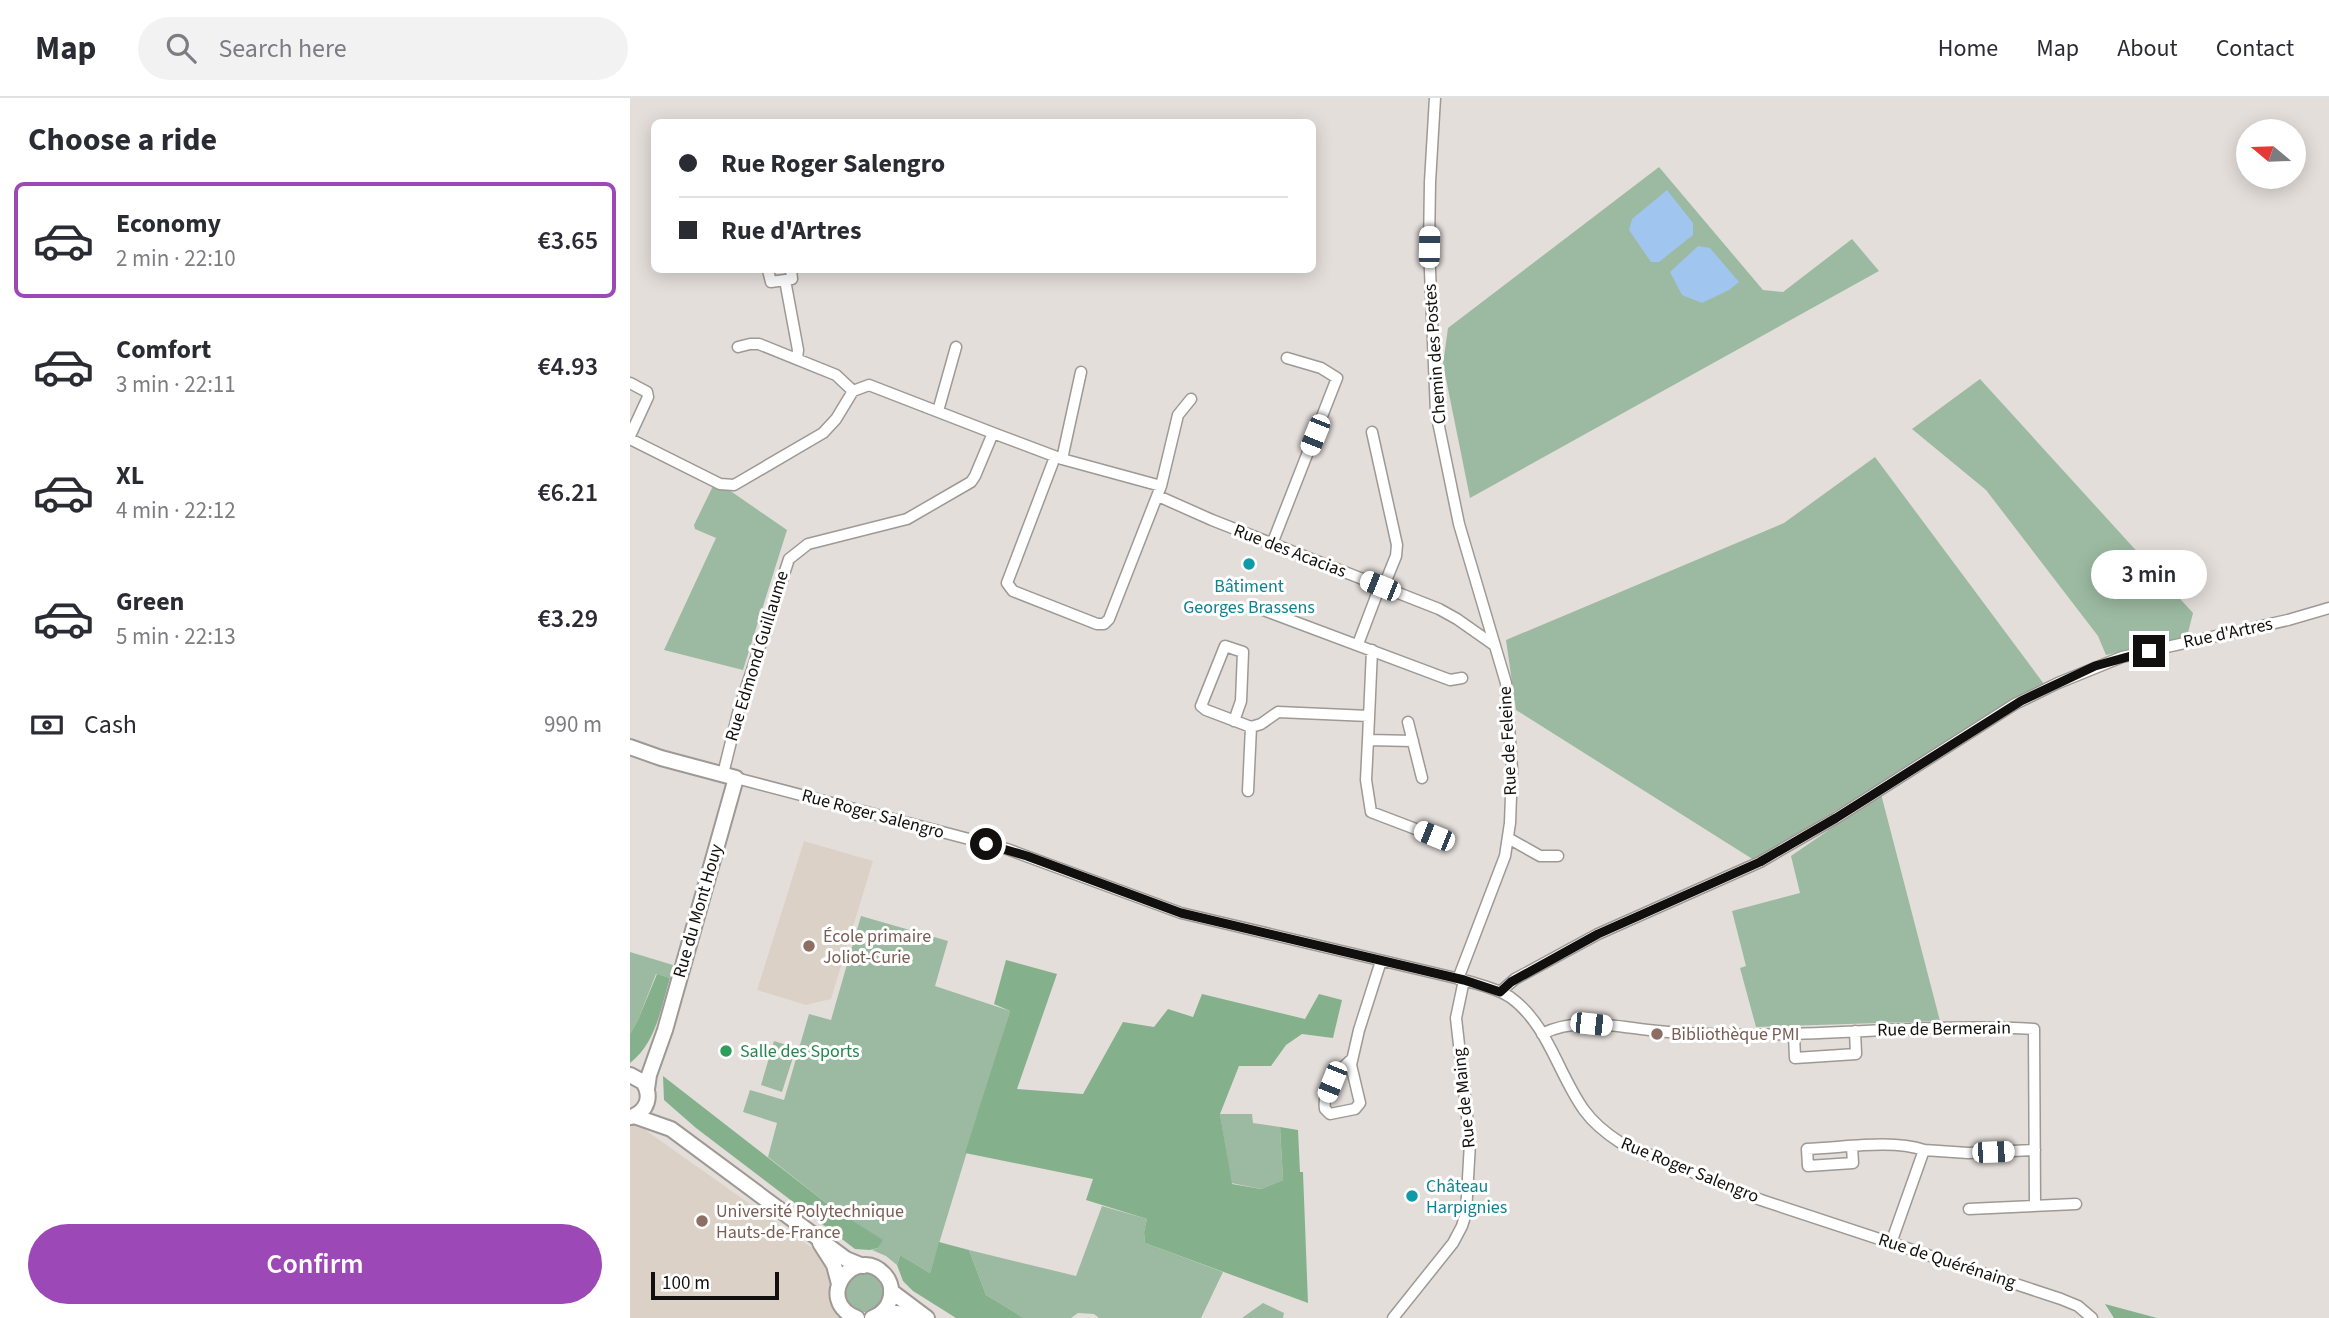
<!DOCTYPE html>
<html lang="en">
<head>
<meta charset="utf-8">
<style>
	:root { --surface:#fff; --page:#f2f2f3; --text:#2b2b33; --muted:#7c7c81; --line:#e1e1e2; --accent:#9c48b6 }
	body { margin:0; font-family:"Source Sans 3",sans-serif; background:var(--page); color:var(--text); height:100vh; display:flex; flex-direction:column; font-size:26px; white-space:nowrap }
	* { box-sizing:border-box; margin:0 }
	p { font-size:23px; color:var(--muted) }
	.icon { flex:none; width:38px; height:38px; fill:none; stroke:currentColor; stroke-width:2; stroke-linecap:round; stroke-linejoin:round }
	.map { position:relative; flex:1; overflow:hidden }
	.side { display:flex; flex-direction:column; background:var(--surface); width:630px }
	.side>* { flex:none }
	.guide { position:absolute; left:21px; top:21px; width:665px; height:154px; border-radius:10px; box-shadow:0 4px 18px #0003; display:grid; align-content:center; height:154px; padding:0 28px; background:var(--surface) }
	.needle { width:46px; rotate:289deg }
	.controls { position:absolute; left:1606px; top:21px; display:grid; gap:14px }
	.controls a { display:grid; place-items:center; width:70px; height:70px; border-radius:50%; background:var(--surface); box-shadow:0 4px 18px #0003; font-size:35px }
	.scale { position:absolute; left:21px; bottom:18px; width:128px; box-sizing:border-box; padding-left:7px; border:4px solid #11100e; border-top:0; font-size:19px; line-height:24px; white-space:nowrap; color:#11100e; -webkit-text-stroke:5px #fff; paint-order:stroke }
	.end { position:absolute; width:32px; height:32px; margin:-16px; border:9px solid #11100e; background:#fff; box-shadow:0 0 0 4px #fff }
	.from { border-radius:50% }
	.bubble { position:absolute; height:49px; border-radius:24px; background:var(--surface); box-shadow:0 4px 18px #0003; font-size:23px; font-weight:600; line-height:49px; text-align:center }
	.car { position:absolute; width:21px; height:42px; margin:-21px -10px; border-radius:9px; box-shadow:0 0 5px 2px #0007; background:linear-gradient(#fff 24%,#345 0 40%,#fff 0 76%,#345 0 86%,#fff 0) }
	.guide b { display:flex; align-items:center; gap:24px; height:66px; font-size:26px }
	.guide b+b { border-top:2px solid var(--line) }
	.guide i { width:18px; height:18px; background:var(--text) }
	ul { padding:0; list-style:none }
	li { display:flex; align-items:center; gap:21px; height:116px; margin:0 14px 10px; padding:0 14px; border:4px solid transparent; border-radius:10px }
	li div { flex:1 }
	li b { display:block; font-size:26px }
	li em { font-style:normal; font-weight:600 }
	li.active { border-color:var(--accent) }
	li>.icon { width:63px; height:63px; stroke-width:1.5 }
	h2 { padding:0 28px; font-size:32px; line-height:84px }
	.pay { display:flex; align-items:center; gap:18px; height:77px; padding:0 28px; font-size:26px }
	.pay p { margin-inline-start:auto }
	.button { display:flex; gap:14px; margin-top:auto; padding:14px 28px }
	.button a { flex:1; height:80px; border-radius:42px; background:var(--accent); color:#fff; font-size:28px; font-weight:600; line-height:80px; text-align:center }
	header { display:flex; align-items:center; gap:42px; box-sizing:border-box; height:98px; padding:0 35px; background:var(--surface); border-bottom:2px solid var(--line) }
	header strong { font-size:33px }
	nav { display:flex; gap:38px; margin-inline-start:auto; font-size:24px }
	.search { width:490px; height:63px; background:var(--page); display:flex; align-items:center; gap:18px; box-sizing:border-box; padding:0 24px; border-radius:38px; color:var(--muted); font-size:26px }
	main { display:flex; flex:1; min-height:0 }
	.map>svg:first-child { display:block }
	.built { fill:#dcd1c7 }
	.green { fill:#9cbaa1 }
	.forest { fill:#84b18c }
	.water { fill:#a0c5ef }
	.lines { fill:none; stroke-linecap:round; stroke-linejoin:round }
	.street-casing { stroke:#9e9994; stroke-width:13 }
	.secondary-casing { stroke:#9e9994; stroke-width:18 }
	.street { stroke:#fff; stroke-width:10 }
	.secondary { stroke:#fff; stroke-width:14 }
	.route { stroke:#11100e; stroke-width:9 }
	.culture-dot { fill:#0f9aa8; stroke:#fff; stroke-width:2.5 }
	.education-dot { fill:#8d6e63; stroke:#fff; stroke-width:2.5 }
	.leisure-dot { fill:#2e9e5b; stroke:#fff; stroke-width:2.5 }
	.labels { text-anchor:middle; dominant-baseline:central; stroke-width:6; stroke-linejoin:round; paint-order:stroke }
	.street-label { font-size:18px; fill:#11100e; stroke:#fff }
	.culture-label { font-size:18px; fill:#0d838f; stroke:#fff }
	.education-label { font-size:18px; fill:#785e54; stroke:#fff; text-anchor:start }
	.leisure-label { font-size:18px; fill:#27864d; stroke:#fff; text-anchor:start }
</style>
</head>
<body>
<header>
<strong>Map</strong>
<div class="search"><svg class="icon" aria-label="search" viewBox="0 0 24 24"><circle cx="10" cy="10" r="6"/><path d="M15 15l6 6"/></svg>Search here</div>
<nav><a>Home</a><a>Map</a><a>About</a><a>Contact</a></nav>
</header>
<main>
<section class="side">
<h2>Choose a ride</h2>
<ul>
<li class="active"><svg class="icon" aria-label="car" viewBox="0 0 24 24"><path d="M5 17H2v-5l4-1 3-4h7l3 4 3 1v5h-3M9 17h6M6 11h13"/><circle cx="7" cy="17" r="2"/><circle cx="17" cy="17" r="2"/></svg><div><b>Economy</b><p>2 min · 22:10</p></div><em>€3.65</em></li>
<li><svg class="icon" aria-label="car" viewBox="0 0 24 24"><path d="M5 17H2v-5l4-1 3-4h7l3 4 3 1v5h-3M9 17h6M6 11h13"/><circle cx="7" cy="17" r="2"/><circle cx="17" cy="17" r="2"/></svg><div><b>Comfort</b><p>3 min · 22:11</p></div><em>€4.93</em></li>
<li><svg class="icon" aria-label="car" viewBox="0 0 24 24"><path d="M5 17H2v-5l4-1 3-4h7l3 4 3 1v5h-3M9 17h6M6 11h13"/><circle cx="7" cy="17" r="2"/><circle cx="17" cy="17" r="2"/></svg><div><b>XL</b><p>4 min · 22:12</p></div><em>€6.21</em></li>
<li><svg class="icon" aria-label="car" viewBox="0 0 24 24"><path d="M5 17H2v-5l4-1 3-4h7l3 4 3 1v5h-3M9 17h6M6 11h13"/><circle cx="7" cy="17" r="2"/><circle cx="17" cy="17" r="2"/></svg><div><b>Green</b><p>5 min · 22:13</p></div><em>€3.29</em></li>
</ul>
<div class="pay"><svg class="icon" aria-label="cash" viewBox="0 0 24 24"><path d="M3 7h18v10H3z"/><circle cx="12" cy="12" r="2"/></svg>Cash<p>990 m</p></div>
<div class="button"><a>Confirm</a></div>
</section>
<div class="map">
<svg width="1699" height="1220" viewBox="0 0 1699 1220">
	<rect width="100%" height="100%" fill="#e4deda"/>
	<path class="built" d="M 174,743 L 243,763 L 201,901 L 176,907 L 127,892 Z
		M 0,1021 L 185,1152 L 200,1177 L 200,1197 L 214,1220 L 0,1220 Z"/>
	<path class="green" d="M 1029,69 L 1133,192 L 1153,194 L 1222,141 L 1249,173 L 840,400 L 813,266 L 818,230 Z
		M 1350,281 L 1563,515 L 1557,539 L 1476,557 L 1468,538 L 1356,392 L 1282,331 Z
		M 1245,359 L 1414,586 L 1124,762 L 886,612 L 876,542 L 1154,425 Z
		M 83,388 L 99,392 L 157,432 L 113,572 L 34,552 L 86,440 L 65,431 L 64,427 Z
		M 1251,696 L 1310,923 L 1126,929 L 1110,870 L 1116,868 L 1102,813 L 1170,795 L 1161,758 Z
		M 231,818 L 318,843 L 305,888 L 380,913 L 300,1175 L 270,1157 L 267,1167 L 256,1158 L 242,1152 L 248,1150 L 252,1142 L 200,1108 L 138,1059 L 147,1025 L 113,1014 L 120,992 L 154,1002 L 179,916 L 201,922 Z
		M 0,854 L 43,867 L 40,880 L 26,876 L 8,922 L 0,936 Z
		M 144,943 L 166,950 L 152,994 L 131,987 Z
		M 590,1016 L 622,1016 L 623,1025 L 650,1029 L 653,1082 L 631,1091 L 601,1085 Z
		M 472,1108 L 517,1121 L 514,1134 L 515,1145 L 593,1174 L 571,1220 L 469,1220 L 464,1216 L 448,1215 L 441,1220 L 394,1220 L 356,1197 L 339,1152 L 446,1178 Z
		M214 1194a20 20 0 1 1 40 0a20 20 0 1 1-40 0Z
		M 633,1205 L 654,1215 L 653,1220 L 612,1220 Z"/>
	<path class="forest" d="M 376,862 L 427,876 L 387,991 L 453,996 L 493,924 L 524,929 L 538,911 L 563,919 L 572,896 L 675,921 L 689,896 L 712,902 L 703,940 L 672,936 L 656,947 L 641,968 L 609,968 L 590,1016 L 602,1086 L 631,1091 L 653,1082 L 650,1029 L 668,1032 L 670,1074 L 673,1074 L 678,1205 L 515,1145 L 514,1134 L 517,1121 L 456,1102 L 463,1081 L 335,1055 L 380,913 L 364,906 Z
		M 27,876 L 40,880 C 31,910 26,945 0,965 L 0,936 L 8,922 Z
		M 33,978 L 200,1108 L 253,1142 L 248,1150 L 240,1152 L 225,1151 L 66,1030 L 34,1002 Z
		M 309,1144 L 339,1152 L 356,1197 L 394,1220 L 326,1220 L 283,1193 L 273,1183 L 267,1167 L 270,1157 L 300,1175 Z
		M 1475,1206 L 1527,1220 L 1484,1220 Z"/>
	<path class="water" d="M 1037,92 L 1063,125 L 1063,137 L 1029,164 L 1021,164 L 999,132 L 1002,121 Z
		M 1068,148 L 1080,150 L 1109,184 L 1099,192 L 1072,205 L 1052,197 L 1040,174 Z"/>
	<g class="lines">
		<defs>
			<path id="street" d="M 805,0 L 800,84 L 799,149 L 806,314 L 829,426 L 876,585 L 882,671 L 880,725 L 875,758 L 828,881
				M 138,172 L 141,184 L 162,181 L 161,172
				M 155,182 L 168,252 L 167,261
				M 108,249 L 120,246 L 129,246 L 206,277 L 223,293
				M 0,285 L 17,294 L 18,299 L 0,338
				M 308,313 L 326,249
				M 742,334 L 767,447 L 766,458 L 753,490
				M 363,335 L 432,361 L 531,388
				M 0,341 L 90,386 L 104,387 L 193,335 L 206,321 L 223,293 L 239,287 L 363,335 L 345,378 L 341,384 L 277,421 L 178,446 L 159,461 L 109,611 L 93,676
				M 425,359 L 377,485 L 383,493 L 467,526 L 474,526 L 479,521 L 531,388 L 548,317 L 561,301
				M 432,361 L 451,274
				M 528,398 L 582,422 L 809,511 L 827,521 L 864,547
				M 642,446 L 707,280 L 691,270 L 657,260
				M 628,510 L 820,582 L 832,580
				M 728,546 L 750,488
				M 604,623 L 611,603 L 613,554 L 595,548 L 571,608 L 576,612 L 621,629
				M 778,624 L 792,680
				M 621,629 L 631,626 L 648,614 L 739,618
				M 738,642 L 742,552
				M 783,643 L 738,642 L 736,682 L 741,714 L 804,738
				M 106,680 L 377,751 L 551,815 L 834,882 C 849,887 866,890 880,899 C 918,926 928,976 954,1012 C 964,1026 977,1036 991,1045 L 1131,1102 L 1431,1201 L 1448,1208 L 1462,1220
				M 618,693 L 621,629
				M 878,740 L 910,758 L 928,758
				M 870,894 L 885,881 L 968,836 L 1130,764 L 1206,720 L 1385,606 L 1428,585 L 1492,559 L 1658,522 L 1699,510
				M 912,936 C 947,918 988,929 1027,933 C 1152,945 1278,924 1404,931 L 1405,1108
				M 1164,937 L 1165,960 L 1226,956 L 1225,933
				M 722,961 C 708,973 692,992 695,1011 L 700,1016 L 725,1011 L 730,1005 L 721,967 L 729,932 L 751,863
				M 1222,1049 L 1223,1065 L 1178,1068 L 1177,1051 C 1212,1050 1261,1041 1294,1052 L 1261,1145
				M 1294,1052 L 1338,1055 L 1405,1052
				M 1339,1111 L 1446,1106
				M 763,1220 L 823,1145 L 832,1128 L 836,1115 L 840,1045 L 826,920 L 834,882"/>
			<path id="secondary" d="M 0,649 L 31,660 L 106,680 L 35,932 L 19,977 L 17,991
				M 0,977 L 13,984 C 22,998 18,1013 1,1019
				M 4,1018 L 41,1031 L 216,1161 L 233,1168
				M 190,1145 L 204,1167 L 209,1186
				M 261,1193 L 297,1220
				M 252,1214 L 267,1215 L 286,1220
				M 227,1220 C 182,1202 225,1145 254,1176 C 259,1181 262,1189 261,1196 C 260,1208 252,1216 242,1220"/>
		</defs>
		<use href="#street" class="street-casing"/>
		<use href="#secondary" class="secondary-casing"/>
		<use href="#street" class="street"/>
		<use href="#secondary" class="secondary"/>
	</g>
	<g class="lines">
		<path class="route" d="M 356,746 L 397,758 L 551,815 L 834,882 L 870,894 L 881,884 L 968,836 L 1130,764 L 1206,720 L 1391,603 L 1465,568 L 1519,553"/>
	</g>
	<g class="culture-dot">
		<circle cx="619" cy="466" r="7"/>
		<circle cx="782" cy="1098" r="7"/>
	</g>
	<g class="education-dot">
		<circle cx="179" cy="848" r="7"/>
		<circle cx="1027" cy="936" r="7"/>
		<circle cx="72" cy="1123" r="7"/>
	</g>
	<circle class="leisure-dot" cx="96" cy="953" r="7"/>
	<g class="labels">
		<g class="street-label">
			<text transform="translate(805 256) rotate(-94)">Chemin des Postes</text>
			<text transform="translate(660 453) rotate(21)">Rue des Acacias</text>
			<text transform="translate(1598 535) rotate(-12)">Rue d'Artres</text>
			<text transform="translate(127 558) rotate(-73)">Rue Edmond Guillaume</text>
			<text transform="translate(878 643) rotate(-93)">Rue de Feleine</text>
			<text transform="translate(243 716) rotate(15)">Rue Roger Salengro</text>
			<text transform="translate(68 813) rotate(-74)">Rue du Mont Houy</text>
			<text transform="translate(1314 931) rotate(-1)">Rue de Bermerain</text>
			<text transform="translate(834 1000) rotate(-96)">Rue de Maing</text>
			<text transform="translate(1060 1072) rotate(22)">Rue Roger Salengro</text>
			<text transform="translate(1317 1163) rotate(18)">Rue de Quérénaing</text>
		</g>
		<g class="culture-label">
			<text x="619" y="488">Bâtiment<tspan x="619" dy="21">Georges Brassens</tspan></text>
			<text x="796" y="1088" text-anchor="start">Château<tspan x="796" dy="21">Harpignies</tspan></text>
		</g>
		<g class="education-label">
			<text x="193" y="838">École primaire<tspan x="193" dy="21">Joliot-Curie</tspan></text>
			<text x="1041" y="936">Bibliothèque PMI</text>
			<text x="86" y="1113">Université Polytechnique<tspan x="86" dy="21">Hauts-de-France</tspan></text>
		</g>
		<g class="leisure-label">
			<text x="110" y="953">Salle des Sports</text>
		</g>
	</g>
</svg>
<div class="controls">
<a><svg class="needle" viewBox="-14 -14 28 28"><path d="M0-13l5 13h-10z" fill="#e53935"/><path d="M0 13l5-13h-10z" fill="#7c7c81"/></svg></a>
</div>
<div class="scale">100 m</div>
<i class="end from" style="left:356px;top:746px"></i>
<i class="end" style="left:1519px;top:553px"></i>
<div class="bubble" style="left:1461px;top:452px;width:116px">3 min</div>
<i class="car" style="left:799px;top:149px;rotate:1deg"></i>
<i class="car" style="left:685px;top:337px;rotate:202deg"></i>
<i class="car" style="left:750px;top:488px;rotate:292deg"></i>
<i class="car" style="left:804px;top:738px;rotate:292deg"></i>
<i class="car" style="left:961px;top:926px;rotate:96deg"></i>
<i class="car" style="left:702px;top:984px;rotate:202deg"></i>
<i class="car" style="left:1363px;top:1054px;rotate:88deg"></i>
<div class="guide">
<b><i class="from"></i>Rue Roger Salengro</b>
<b><i></i>Rue d'Artres</b>
</div>
</div>
</main>
</body>
</html>
